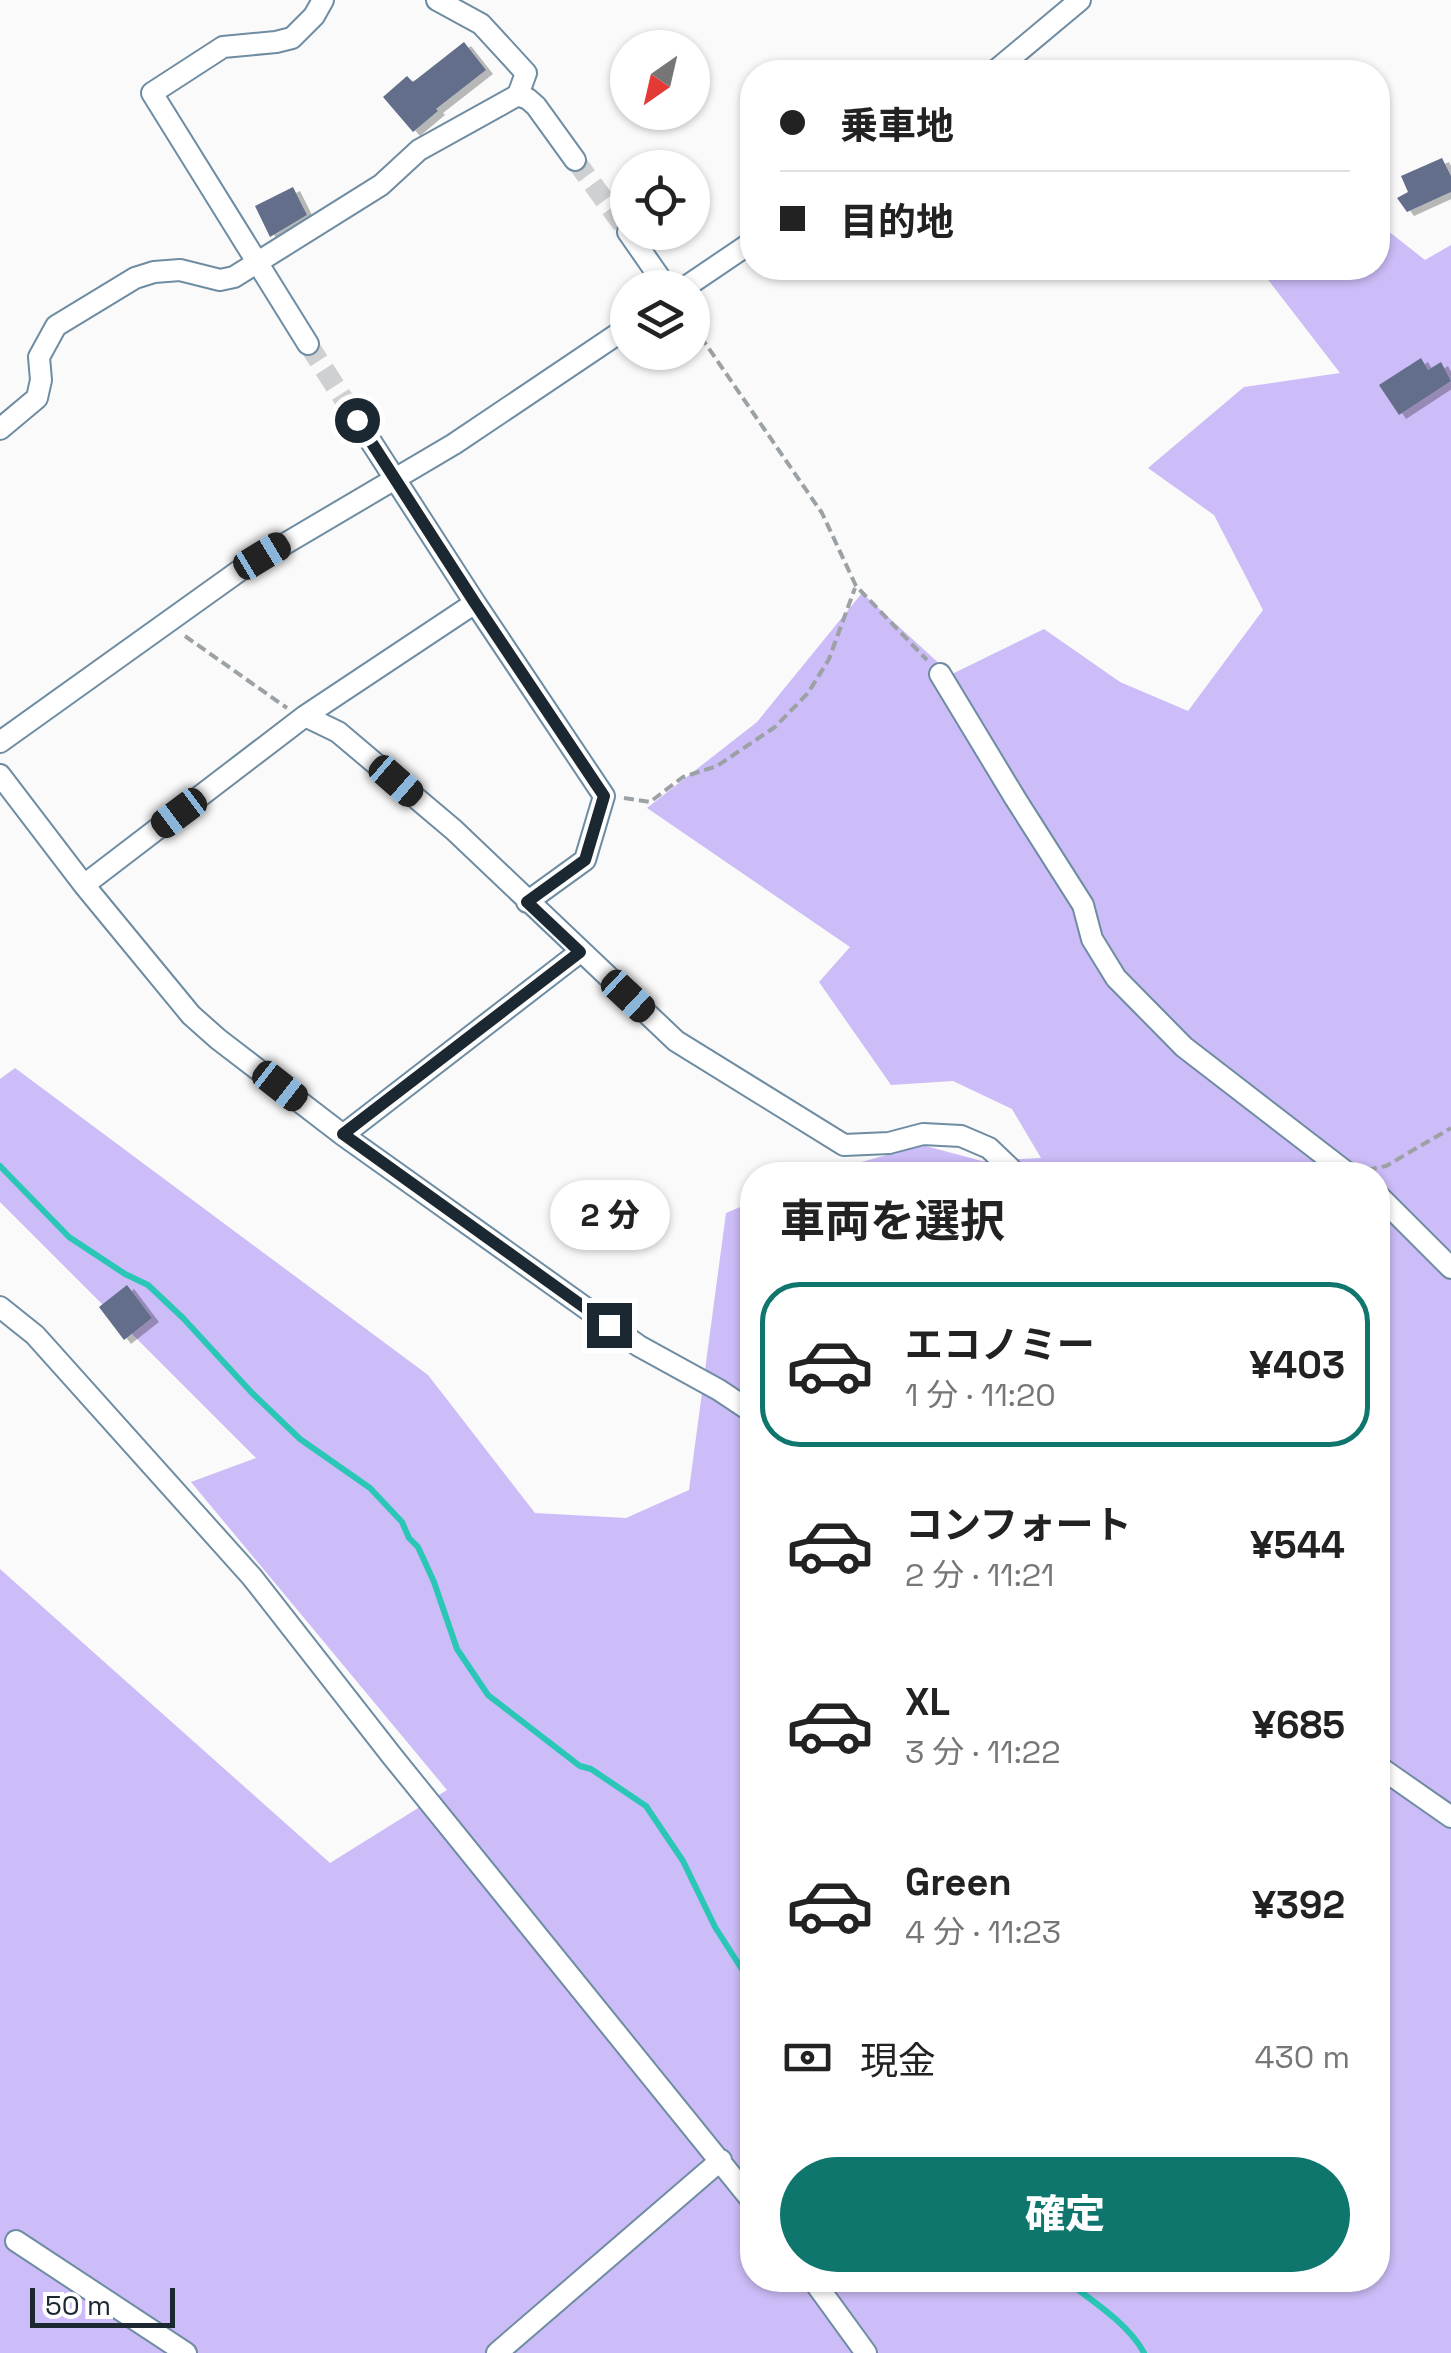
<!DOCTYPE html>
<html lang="ja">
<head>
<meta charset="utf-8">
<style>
	:root { --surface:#fff; --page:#f2f2f2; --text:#222; --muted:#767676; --line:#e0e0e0; --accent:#0f766e }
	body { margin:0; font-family:"Space Grotesk","Noto Sans JP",sans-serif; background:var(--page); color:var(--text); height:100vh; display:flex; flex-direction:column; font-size:38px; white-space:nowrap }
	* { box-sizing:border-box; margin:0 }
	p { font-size:32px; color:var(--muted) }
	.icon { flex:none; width:55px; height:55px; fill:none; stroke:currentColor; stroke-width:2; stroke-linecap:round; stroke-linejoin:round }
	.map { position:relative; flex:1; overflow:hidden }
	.side { position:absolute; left:740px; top:1162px; width:650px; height:1130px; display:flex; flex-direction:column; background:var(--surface); border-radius:40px; box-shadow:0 2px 8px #0004 }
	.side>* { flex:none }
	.guide { position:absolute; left:740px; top:60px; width:650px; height:220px; border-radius:40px; box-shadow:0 2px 8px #0004; display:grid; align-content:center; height:220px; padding:0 40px; background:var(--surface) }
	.needle { width:65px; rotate:214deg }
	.fabs { position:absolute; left:610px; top:30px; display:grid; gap:20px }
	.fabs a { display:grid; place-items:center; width:100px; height:100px; border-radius:50%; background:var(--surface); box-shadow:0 2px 8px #0004; font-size:50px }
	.scale { position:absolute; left:30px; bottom:25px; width:145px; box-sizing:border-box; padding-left:10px; border:5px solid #1c2831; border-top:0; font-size:28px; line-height:35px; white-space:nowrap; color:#1c2831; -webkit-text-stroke:8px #fff; paint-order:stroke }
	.end { position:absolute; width:45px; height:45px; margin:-22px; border:12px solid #1c2831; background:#fff; box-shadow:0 0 0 5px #fff }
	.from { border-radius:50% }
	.bubble { position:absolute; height:70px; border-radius:35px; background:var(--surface); box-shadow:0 2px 8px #0004; font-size:32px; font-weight:800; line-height:70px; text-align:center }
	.car { position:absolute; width:30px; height:60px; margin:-30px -15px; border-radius:12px; box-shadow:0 0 8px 2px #0007; background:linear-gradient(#222 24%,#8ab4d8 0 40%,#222 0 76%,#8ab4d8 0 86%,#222 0) }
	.guide b { display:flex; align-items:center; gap:35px; height:95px; font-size:38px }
	.guide b+b { border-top:2px solid var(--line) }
	.guide i { width:25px; height:25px; background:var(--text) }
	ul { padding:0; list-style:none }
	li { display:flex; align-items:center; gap:30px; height:165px; margin:0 20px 15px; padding:0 20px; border:5px solid transparent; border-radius:40px }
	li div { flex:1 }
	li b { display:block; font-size:38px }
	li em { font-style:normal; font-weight:800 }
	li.on { border-color:var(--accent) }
	li>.icon { width:90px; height:90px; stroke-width:1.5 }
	h2 { padding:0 40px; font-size:45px; line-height:120px }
	.pay { display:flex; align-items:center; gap:25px; height:110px; padding:0 40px; font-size:38px }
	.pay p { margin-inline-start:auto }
	.action { display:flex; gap:20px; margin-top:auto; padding:20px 40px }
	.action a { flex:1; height:115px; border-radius:60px; background:var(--accent); color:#fff; font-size:40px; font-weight:800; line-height:115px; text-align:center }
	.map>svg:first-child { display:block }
	.green { fill:#ccbcf7 }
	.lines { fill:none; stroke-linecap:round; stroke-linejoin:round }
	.stream { stroke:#2ac7b7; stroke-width:6 }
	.building { fill:#636e8b; filter:url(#shadow) }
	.minor-tunnel { stroke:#ced0d2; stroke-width:20; stroke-dasharray:20 10; stroke-linecap:butt }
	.minor-casing { stroke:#6e8ca2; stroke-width:24 }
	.path { stroke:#9ba1a4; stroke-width:4; stroke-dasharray:10 5; stroke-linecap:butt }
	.minor { stroke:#fff; stroke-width:20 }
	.route { stroke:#1c2831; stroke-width:12 }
</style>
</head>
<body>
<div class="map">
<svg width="1451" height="2353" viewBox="0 0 1451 2353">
	<defs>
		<filter id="shadow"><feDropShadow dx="7" dy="4" stdDeviation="0" flood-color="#0004"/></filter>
	</defs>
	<rect width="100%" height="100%" fill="#fafafa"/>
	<path class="green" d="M 1378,223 L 1425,260 L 1451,245 L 1451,2353 L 0,2353 L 0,1569 L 330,1863 L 447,1790 L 191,1482 L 256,1458 L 0,1202 L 0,1079 L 15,1068 L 428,1375 L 535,1513 L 626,1518 L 689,1490 L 726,1213 L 752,1202 L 752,2280 L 1378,2280 L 1378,1175 L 815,1175 L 922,1145 L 982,1161 L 1041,1158 L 1012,1109 L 953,1081 L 891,1085 L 819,982 L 850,947 L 647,808 L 757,722 L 862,593 L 943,667 L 948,676 L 1044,629 L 1120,682 L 1188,711 L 1263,610 L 1214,515 L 1148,468 L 1244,387 L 1340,373 L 1259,268 L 1378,268 Z"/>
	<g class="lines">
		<path class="stream" d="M 0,1166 L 69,1237 L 125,1274 L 148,1285 L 183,1318 L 252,1393 L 300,1439 L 370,1488 L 402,1522 L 409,1538 L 418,1547 L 434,1582 L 457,1649 L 488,1695 L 580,1766 L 591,1769 L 646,1806 L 683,1861 L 715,1927 L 752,1985
			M 1065,2280 C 1091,2300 1129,2324 1144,2353"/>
	</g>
	<path class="building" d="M 464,42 L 486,70 L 436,109 L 438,111 L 413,132 L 383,97 L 407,76 L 413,82 Z
		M 1442,158 L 1451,176 L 1451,192 L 1407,212 L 1397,198 L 1408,192 L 1401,176 Z
		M 293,187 L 307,215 L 270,237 L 255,206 Z
		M 1421,358 L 1428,370 L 1441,362 L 1451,381 L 1399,415 L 1379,385 Z
		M 127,1285 L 152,1318 L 124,1340 L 99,1307 Z"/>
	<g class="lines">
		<path class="minor-tunnel" d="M 575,160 L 628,232
			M 308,344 L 357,420"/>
		<defs>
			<path id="minor" d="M 437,0 L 481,24 L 526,73 L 518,95 L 528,99 L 536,106 L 575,160
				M 994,72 L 1080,0
				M 628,232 L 667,288
				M 684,288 L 752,242
				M 308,344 L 152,93 L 223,47 L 276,42 L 292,38 L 314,16 L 323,0
				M 0,429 L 37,398 L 41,380 L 39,357 L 56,326 L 135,278 L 154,272 L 180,270 L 220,280 L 234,277 L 381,185 L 419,150 L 518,95
				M 475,603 L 604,796 L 585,860 L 527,902
				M 940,674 L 1015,798 L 1083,905 L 1092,939 L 1116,978 L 1184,1047 L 1350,1175
				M 305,716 L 338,732 L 454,830 L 676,1041 L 844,1145 L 889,1143 L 923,1134 L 961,1136 L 989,1148 L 1010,1168
				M 0,742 L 239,571 L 454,444 L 628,327
				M 0,775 L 84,885 L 191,1015 L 218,1039 L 343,1135 L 639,1346 L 719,1390 L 752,1412
				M 84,885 L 305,716 L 475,603 L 357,420
				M 343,1135 L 580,952
				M 1378,1195 L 1451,1268
				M 0,1307 L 35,1335 L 252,1577 L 392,1756 L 752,2201
				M 1378,1766 L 1451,1817
				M 16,2241 L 186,2353
				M 813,2280 L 866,2353
				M 497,2353 L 721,2160"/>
		</defs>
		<use href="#minor" class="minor-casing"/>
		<path class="path" d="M 692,324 L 822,513 L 856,586 L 927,660
			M 185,636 L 287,708
			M 624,798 L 650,802 L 683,777 L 717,766 L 775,727 L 808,693 L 829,659 L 855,588
			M 1367,1170 L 1386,1166 L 1451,1128"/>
		<use href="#minor" class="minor"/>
	</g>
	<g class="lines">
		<path class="route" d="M 357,420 L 475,603 L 604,796 L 585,860 L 527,902 L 580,952 L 343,1134 L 609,1325"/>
	</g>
</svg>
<div class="fabs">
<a><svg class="needle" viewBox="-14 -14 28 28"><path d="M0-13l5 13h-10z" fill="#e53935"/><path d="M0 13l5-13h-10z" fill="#767676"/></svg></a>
<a><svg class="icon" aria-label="locate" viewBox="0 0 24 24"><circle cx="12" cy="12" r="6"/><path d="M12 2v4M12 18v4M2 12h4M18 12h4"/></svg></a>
<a><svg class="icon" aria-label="layers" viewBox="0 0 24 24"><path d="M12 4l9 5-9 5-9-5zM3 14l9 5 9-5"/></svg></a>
</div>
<div class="scale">50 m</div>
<i class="end from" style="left:357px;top:420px"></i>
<i class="end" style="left:609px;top:1325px"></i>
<div class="bubble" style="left:550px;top:1180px;width:120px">2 分</div>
<i class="car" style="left:262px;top:556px;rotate:59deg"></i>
<i class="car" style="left:396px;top:781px;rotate:131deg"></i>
<i class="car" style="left:179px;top:813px;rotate:233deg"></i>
<i class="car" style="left:628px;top:996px;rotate:133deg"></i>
<i class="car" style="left:280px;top:1086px;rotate:128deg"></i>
<div class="guide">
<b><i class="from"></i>乗車地</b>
<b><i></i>目的地</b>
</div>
<section class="side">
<h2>車両を選択</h2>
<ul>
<li class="on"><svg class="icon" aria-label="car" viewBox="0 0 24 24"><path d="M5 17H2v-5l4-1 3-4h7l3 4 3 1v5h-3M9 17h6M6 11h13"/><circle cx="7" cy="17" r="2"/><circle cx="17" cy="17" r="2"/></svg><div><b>エコノミー</b><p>1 分 · 11:20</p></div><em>¥403</em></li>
<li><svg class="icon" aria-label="car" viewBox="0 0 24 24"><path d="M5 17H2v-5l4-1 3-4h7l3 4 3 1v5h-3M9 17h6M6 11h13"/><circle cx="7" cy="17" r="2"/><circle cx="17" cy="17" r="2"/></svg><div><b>コンフォート</b><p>2 分 · 11:21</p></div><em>¥544</em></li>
<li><svg class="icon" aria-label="car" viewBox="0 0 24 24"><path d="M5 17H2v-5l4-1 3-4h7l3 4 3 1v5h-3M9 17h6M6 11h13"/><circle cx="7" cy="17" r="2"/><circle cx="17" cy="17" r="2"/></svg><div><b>XL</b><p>3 分 · 11:22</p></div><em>¥685</em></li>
<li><svg class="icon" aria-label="car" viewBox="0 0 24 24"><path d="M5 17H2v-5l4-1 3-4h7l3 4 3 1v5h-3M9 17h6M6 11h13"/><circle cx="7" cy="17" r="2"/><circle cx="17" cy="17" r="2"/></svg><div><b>Green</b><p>4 分 · 11:23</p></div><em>¥392</em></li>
</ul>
<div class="pay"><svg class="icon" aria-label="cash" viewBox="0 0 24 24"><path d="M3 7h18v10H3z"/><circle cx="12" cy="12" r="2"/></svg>現金<p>430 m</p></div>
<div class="action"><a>確定</a></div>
</section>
</div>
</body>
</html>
